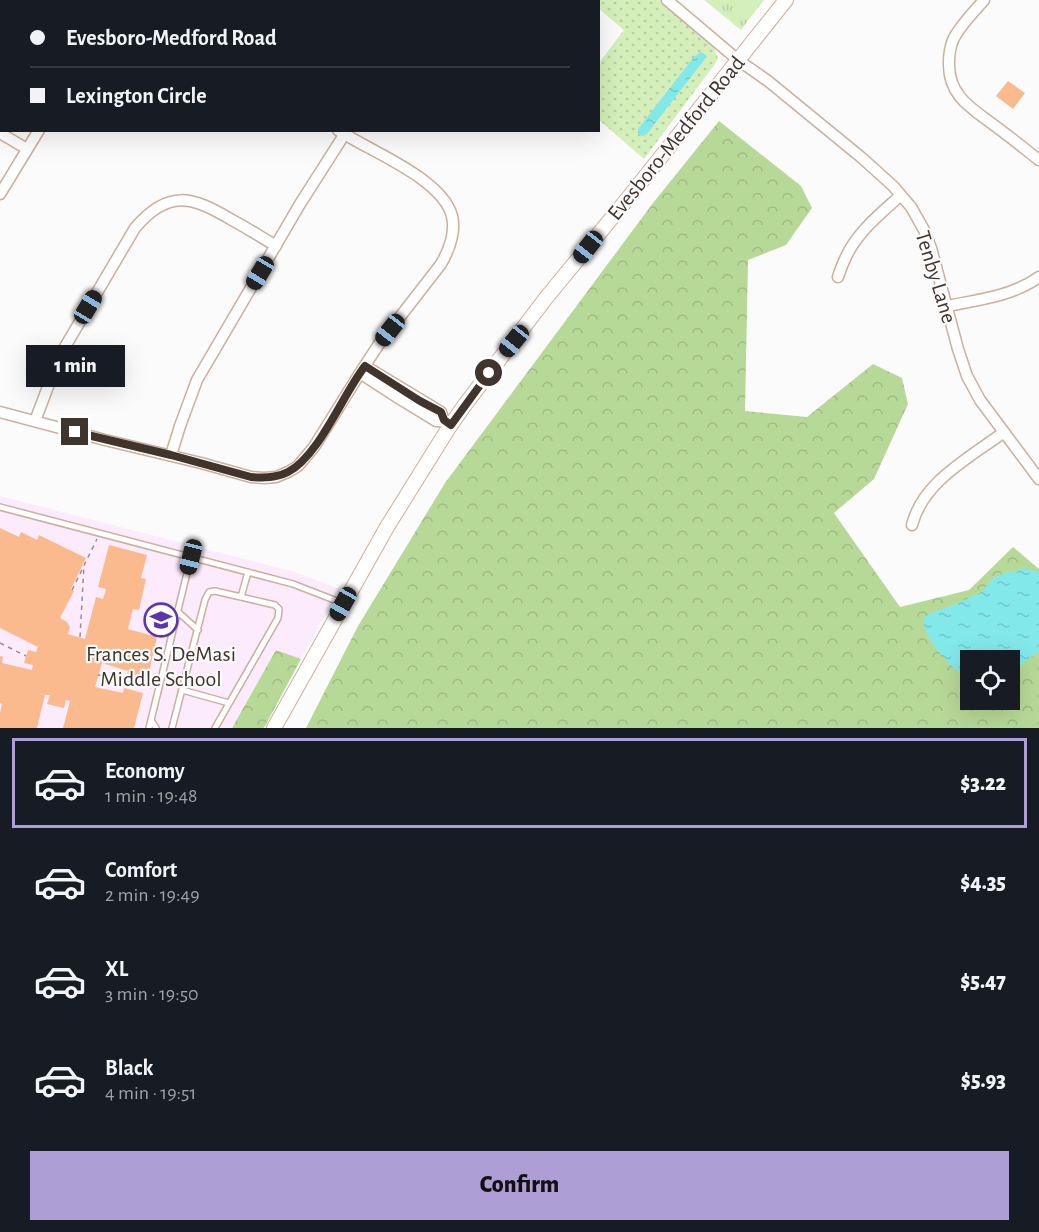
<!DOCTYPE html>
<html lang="en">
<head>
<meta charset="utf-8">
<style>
	:root { --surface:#171b24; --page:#20242c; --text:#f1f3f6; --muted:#9ea1a6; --line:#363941; --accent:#ae9ed6 }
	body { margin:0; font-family:"Alegreya Sans",sans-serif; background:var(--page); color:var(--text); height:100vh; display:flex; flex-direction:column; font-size:22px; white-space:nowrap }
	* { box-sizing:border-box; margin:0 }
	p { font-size:20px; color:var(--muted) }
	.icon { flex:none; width:33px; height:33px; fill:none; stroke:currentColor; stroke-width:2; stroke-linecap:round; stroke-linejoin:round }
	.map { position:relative; height:728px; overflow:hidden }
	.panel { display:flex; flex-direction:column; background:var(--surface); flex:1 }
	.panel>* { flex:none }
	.banner { position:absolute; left:0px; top:0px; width:600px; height:132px; box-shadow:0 6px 24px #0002; display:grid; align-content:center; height:132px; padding:0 30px; background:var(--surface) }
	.fabs { position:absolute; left:960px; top:650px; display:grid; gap:12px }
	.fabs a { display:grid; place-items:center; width:60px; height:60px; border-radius:0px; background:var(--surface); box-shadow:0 6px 24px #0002; font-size:30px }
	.end { position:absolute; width:27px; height:27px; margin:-14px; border:8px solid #41342d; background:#fff; box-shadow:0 0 0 3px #fff }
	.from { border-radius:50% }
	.bubble { position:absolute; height:42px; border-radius:0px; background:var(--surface); box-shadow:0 6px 24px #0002; font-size:20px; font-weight:800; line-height:42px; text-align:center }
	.car { position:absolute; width:18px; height:36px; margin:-18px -9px; border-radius:8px; box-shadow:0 0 4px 2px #0007; background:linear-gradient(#222 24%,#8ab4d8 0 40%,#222 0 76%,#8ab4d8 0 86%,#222 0) }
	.banner b { display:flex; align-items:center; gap:21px; height:57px; font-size:22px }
	.banner b+b { border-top:2px solid var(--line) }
	.banner i { width:15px; height:15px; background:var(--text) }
	ul { padding:10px 0 0; list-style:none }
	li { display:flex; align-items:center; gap:18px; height:90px; margin:0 12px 9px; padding:0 18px; border:3px solid transparent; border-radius:0px }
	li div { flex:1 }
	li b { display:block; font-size:22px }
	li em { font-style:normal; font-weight:800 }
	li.current { border-color:var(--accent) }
	li>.icon { width:54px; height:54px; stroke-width:1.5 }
	.primary-button { display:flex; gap:12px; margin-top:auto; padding:12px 30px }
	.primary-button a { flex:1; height:69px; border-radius:0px; background:var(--accent); color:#111; font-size:24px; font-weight:800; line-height:69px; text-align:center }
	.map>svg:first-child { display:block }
	.education { fill:#fcebfd }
	.grass { fill:url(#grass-dots) }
	.forest { fill:url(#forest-crowns); fill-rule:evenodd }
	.park { fill:url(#park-tufts) }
	.water { fill:url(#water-ripples) }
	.building { fill:#fbb98e }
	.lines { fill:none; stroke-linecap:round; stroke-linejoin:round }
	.service-casing { stroke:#cdaf9b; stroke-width:8 }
	.minor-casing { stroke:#cdaf9b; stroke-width:13 }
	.tertiary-casing { stroke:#cdaf9b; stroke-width:16 }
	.path { stroke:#968f8c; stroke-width:1.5; stroke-dasharray:4.5 4.5; stroke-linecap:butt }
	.service { stroke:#fff; stroke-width:5 }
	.minor { stroke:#fff; stroke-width:10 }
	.tertiary { stroke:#fff; stroke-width:14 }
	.route { stroke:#41342d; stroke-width:8 }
	.labels { text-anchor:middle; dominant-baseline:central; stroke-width:4.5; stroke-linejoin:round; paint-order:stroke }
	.street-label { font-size:22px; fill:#41342d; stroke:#fbfbfb }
	.poi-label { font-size:22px; fill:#41342d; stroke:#fbfbfb }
</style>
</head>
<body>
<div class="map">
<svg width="1039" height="728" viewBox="0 0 1039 728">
	<defs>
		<pattern id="grass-dots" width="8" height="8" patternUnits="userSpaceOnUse" patternTransform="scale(1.5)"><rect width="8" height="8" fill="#d4efba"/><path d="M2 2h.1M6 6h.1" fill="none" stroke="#b7cea0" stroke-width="1.8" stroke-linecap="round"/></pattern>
		<pattern id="forest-crowns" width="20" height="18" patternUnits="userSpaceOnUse" patternTransform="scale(1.5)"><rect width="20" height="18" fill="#b7d997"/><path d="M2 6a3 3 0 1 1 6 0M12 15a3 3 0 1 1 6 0" fill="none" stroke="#9fbb82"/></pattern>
		<pattern id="park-tufts" width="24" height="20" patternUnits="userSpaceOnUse" patternTransform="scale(1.5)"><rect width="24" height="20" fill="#d4efba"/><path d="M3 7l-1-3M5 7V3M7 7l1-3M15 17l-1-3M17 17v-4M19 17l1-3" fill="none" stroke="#b7cea0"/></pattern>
		<pattern id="water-ripples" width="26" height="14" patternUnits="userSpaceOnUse" patternTransform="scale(1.5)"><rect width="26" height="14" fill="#83e8ea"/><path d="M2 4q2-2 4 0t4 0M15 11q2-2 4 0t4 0" fill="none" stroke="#72c8c9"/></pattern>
	</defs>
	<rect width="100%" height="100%" fill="#fbfbfb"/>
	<path class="education" d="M 0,496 L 295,572 L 339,589 L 301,659 L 276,650 L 232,728 L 0,728 Z"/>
	<path class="grass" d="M 588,0 L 660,0 L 714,48 L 718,58 L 715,64 L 644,159 L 599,120 L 599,63 L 624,30 L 599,9 L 598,2 L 589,1 Z"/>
	<path class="forest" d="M 719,121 L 801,186 L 812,208 L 786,245 L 748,260 L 745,411 L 807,417 L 873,364 L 902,378 L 908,404 L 874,479 L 834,513 L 900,607 L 969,590 L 1013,547 L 1039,569 L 1039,728 L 306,728 L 358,626 L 445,483 L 653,203 ZM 970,660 L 1010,660 L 1010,699 L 970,699 Z
		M 276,650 L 301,659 L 264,728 L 232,728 Z"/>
	<path class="park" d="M 704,0 L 764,0 L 741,30 Z"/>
	<path class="water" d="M 700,52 L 703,53 L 706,55 L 705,59 L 646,135 L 642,136 L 638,133 L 638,129 L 693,58 Z
		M 1024,568 L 1039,572 L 1039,651 L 1010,673 L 1010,660 L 970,660 L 970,681 C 954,670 921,639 924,618 L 930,613 L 951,606 L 980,593 L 995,577 L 1010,571 L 1017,571 Z"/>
	<path class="building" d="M 1008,81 L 1025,93 L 1013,109 L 996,96 Z
		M 0,528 L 19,537 L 21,532 L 37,540 L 39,535 L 86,558 L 71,589 L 74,591 L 60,618 L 67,622 L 70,627 L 68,634 L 85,639 L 96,597 L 103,599 L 106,589 L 98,587 L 109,545 L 147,555 L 141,578 L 146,579 L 139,610 L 133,609 L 128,629 L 157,637 L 147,681 L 127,676 L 128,671 L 102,663 L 95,687 L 123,693 L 124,688 L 143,693 L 134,728 L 63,728 L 70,701 L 66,700 L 64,708 L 47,704 L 50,695 L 45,695 L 37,728 L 0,728 L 0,713 L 2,704 L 0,703 L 0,656 L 3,657 L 2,663 L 32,670 L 33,665 L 24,663 L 28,650 L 36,652 L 38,647 L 0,628 Z"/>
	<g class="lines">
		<defs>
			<path id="service" d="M 0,507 L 293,584 L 342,603
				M 177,611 L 198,630
				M 182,690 L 229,703
				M 151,720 L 156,728
				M 149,728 L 191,557
				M 172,728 L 205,600 L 209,592 L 215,591 L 241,597
				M 215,728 L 278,618 L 279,609 L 275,605 L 241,597 L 248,572"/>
			<path id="minor" d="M 75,0 L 77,2
				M 667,0 L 738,60 L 768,81 L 862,158 L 893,186 L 911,207 L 924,230 L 931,248 L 958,349 L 967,376 L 980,400 L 1039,479
				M 984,0 C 974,12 960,25 953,40 C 950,47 949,55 949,63 C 948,98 975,110 999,129 C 1013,139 1026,150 1039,160
				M 328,2 L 329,0
				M 576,2 L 577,0
				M 0,133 L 27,149
				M 0,194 L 39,130
				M 838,277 C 840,271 842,265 845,259 C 856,233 880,214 901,195
				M 947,306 C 978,300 1013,296 1039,277
				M 365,366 L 441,412 L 444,421
				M 360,373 L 400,399 L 436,421 L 444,421 L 451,425
				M 0,412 L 105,440 L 201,463 L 251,477 L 264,478 L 276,477 L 288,472 L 298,466 L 314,447 L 360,373 L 379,344 L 441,264 C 449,250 456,233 452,216 C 442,178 369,151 338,130
				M 35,421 L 57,363 L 62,352 L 135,228 C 168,189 192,196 232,220 C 247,228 261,237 276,246
				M 171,455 L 180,426 L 197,380 L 300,204 L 344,135
				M 912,525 C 923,481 971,457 1004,432"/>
			<path id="tertiary" d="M 274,728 L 387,527 L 448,429 L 464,406 L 546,298 L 629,197 L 786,0"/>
		</defs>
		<use href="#service" class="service-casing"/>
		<use href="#minor" class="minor-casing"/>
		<use href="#tertiary" class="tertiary-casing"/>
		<path class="path" d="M 72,590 L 97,539
			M 80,637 L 84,565
			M 0,643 L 26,656
			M 98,675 L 151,688"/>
		<use href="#service" class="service"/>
		<use href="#minor" class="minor"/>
		<use href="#tertiary" class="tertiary"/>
	</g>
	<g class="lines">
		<path class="route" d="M 75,432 L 171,455 L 251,477 C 264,478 276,478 288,472 C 319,456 343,394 365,366 L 420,401 L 441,412 L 444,420 L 451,425 L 489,373"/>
	</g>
	<defs>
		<symbol id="school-ring" viewBox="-11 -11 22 22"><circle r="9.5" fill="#fbfbfb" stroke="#5d36ae" stroke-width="1.5"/><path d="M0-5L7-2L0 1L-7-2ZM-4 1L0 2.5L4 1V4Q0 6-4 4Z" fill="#5d36ae"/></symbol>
	</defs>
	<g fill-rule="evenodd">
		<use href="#school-ring" x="142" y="601" width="38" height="38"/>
	</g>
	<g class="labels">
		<g class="street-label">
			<text transform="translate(676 138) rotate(-51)">Evesboro-Medford Road</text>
			<text transform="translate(936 277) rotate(73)">Tenby Lane</text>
		</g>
		<g class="poi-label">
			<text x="161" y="654">Frances S. DeMasi<tspan x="161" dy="25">Middle School</tspan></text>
		</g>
	</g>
</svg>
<div class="fabs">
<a><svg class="icon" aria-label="locate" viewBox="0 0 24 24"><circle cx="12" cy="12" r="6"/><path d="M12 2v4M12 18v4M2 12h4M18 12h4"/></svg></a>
</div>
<i class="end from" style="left:489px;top:373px"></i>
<i class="end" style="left:75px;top:432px"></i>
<div class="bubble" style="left:26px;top:345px;width:99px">1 min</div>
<i class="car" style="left:588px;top:247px;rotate:218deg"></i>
<i class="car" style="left:260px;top:273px;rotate:211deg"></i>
<i class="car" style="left:88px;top:307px;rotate:31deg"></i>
<i class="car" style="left:390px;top:330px;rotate:218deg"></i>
<i class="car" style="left:514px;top:341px;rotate:219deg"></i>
<i class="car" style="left:191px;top:557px;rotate:194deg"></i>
<i class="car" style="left:343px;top:604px;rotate:209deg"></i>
<div class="banner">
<b><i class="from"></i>Evesboro-Medford Road</b>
<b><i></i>Lexington Circle</b>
</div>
</div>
<section class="panel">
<ul>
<li class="current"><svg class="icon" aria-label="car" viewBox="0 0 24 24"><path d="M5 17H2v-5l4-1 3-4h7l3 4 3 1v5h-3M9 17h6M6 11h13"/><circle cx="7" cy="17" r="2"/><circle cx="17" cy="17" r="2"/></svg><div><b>Economy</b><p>1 min · 19:48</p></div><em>$3.22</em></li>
<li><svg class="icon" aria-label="car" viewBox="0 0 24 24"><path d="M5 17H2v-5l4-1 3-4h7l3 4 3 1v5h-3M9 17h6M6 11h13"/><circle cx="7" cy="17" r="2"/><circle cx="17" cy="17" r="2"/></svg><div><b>Comfort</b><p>2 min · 19:49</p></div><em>$4.35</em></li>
<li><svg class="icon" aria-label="car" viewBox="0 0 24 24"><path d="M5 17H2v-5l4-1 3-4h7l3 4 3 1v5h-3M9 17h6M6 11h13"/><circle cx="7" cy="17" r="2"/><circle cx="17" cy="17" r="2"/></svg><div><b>XL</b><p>3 min · 19:50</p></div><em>$5.47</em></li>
<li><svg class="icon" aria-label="car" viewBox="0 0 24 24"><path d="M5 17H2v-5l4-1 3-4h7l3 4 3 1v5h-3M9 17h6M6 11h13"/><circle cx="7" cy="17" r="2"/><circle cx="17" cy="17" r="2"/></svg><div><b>Black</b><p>4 min · 19:51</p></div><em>$5.93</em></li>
</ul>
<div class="primary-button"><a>Confirm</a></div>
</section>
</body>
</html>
